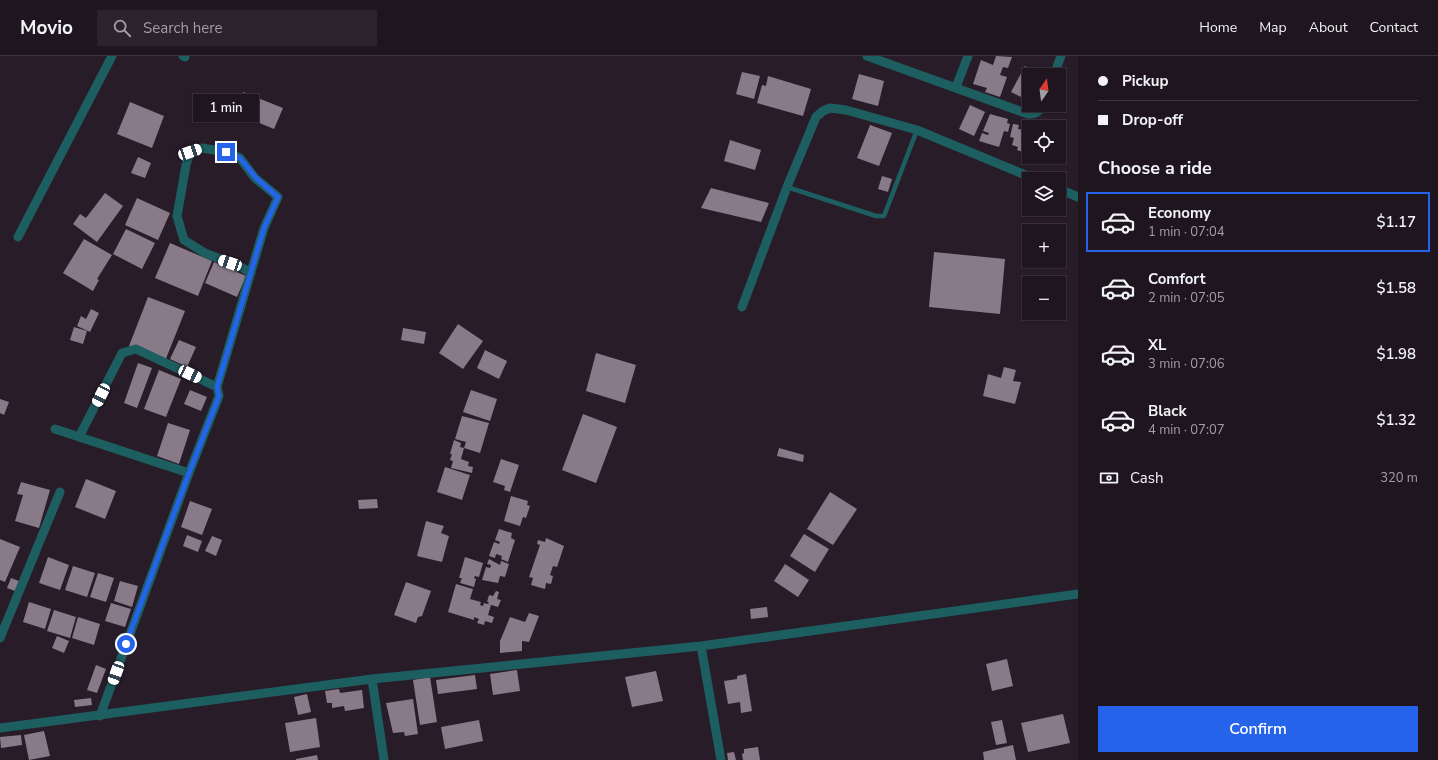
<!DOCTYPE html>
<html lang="en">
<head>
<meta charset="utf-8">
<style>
	:root { --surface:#1e151f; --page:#2b222c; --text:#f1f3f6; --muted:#a19fa4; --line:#3c343d; --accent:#2563eb }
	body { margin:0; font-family:"Nunito Sans",sans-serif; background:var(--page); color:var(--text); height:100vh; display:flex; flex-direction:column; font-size:15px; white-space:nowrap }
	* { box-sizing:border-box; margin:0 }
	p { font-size:13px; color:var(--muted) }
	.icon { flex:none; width:22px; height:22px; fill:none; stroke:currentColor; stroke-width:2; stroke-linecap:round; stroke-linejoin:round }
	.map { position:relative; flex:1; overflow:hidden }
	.details { display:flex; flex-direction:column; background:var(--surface); width:360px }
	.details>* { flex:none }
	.banner { display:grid; align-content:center; height:88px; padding:0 20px; background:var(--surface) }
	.needle { width:26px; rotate:14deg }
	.controls { position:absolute; left:1022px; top:12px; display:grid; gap:8px }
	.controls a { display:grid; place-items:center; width:44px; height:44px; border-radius:0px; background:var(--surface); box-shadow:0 1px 3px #0004,0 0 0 1px var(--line); font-size:20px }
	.end { position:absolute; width:18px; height:18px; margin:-9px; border:5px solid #2563eb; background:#fff; box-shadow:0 0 0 2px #fff }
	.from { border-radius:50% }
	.bubble { position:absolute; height:28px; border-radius:0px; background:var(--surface); box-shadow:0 1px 3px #0004,0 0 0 1px var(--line); font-size:13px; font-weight:600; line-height:28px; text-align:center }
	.car { position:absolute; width:12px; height:24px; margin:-12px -6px; border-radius:5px; box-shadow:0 0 3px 1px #0007; background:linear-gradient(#fff 24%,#345 0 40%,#fff 0 76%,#345 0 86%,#fff 0) }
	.banner b { display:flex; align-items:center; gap:14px; height:38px; font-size:15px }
	.banner b+b { border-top:1px solid var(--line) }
	.banner i { width:10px; height:10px; background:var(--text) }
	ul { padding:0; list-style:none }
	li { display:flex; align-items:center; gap:12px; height:60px; margin:0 8px 6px; padding:0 12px; border:2px solid transparent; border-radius:0px }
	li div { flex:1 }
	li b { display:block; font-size:15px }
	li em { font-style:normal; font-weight:600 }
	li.active { border-color:var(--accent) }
	li>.icon { width:36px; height:36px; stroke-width:1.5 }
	h2 { padding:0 20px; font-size:18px; line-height:48px }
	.pay { display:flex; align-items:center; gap:10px; height:44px; padding:0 20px; font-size:15px }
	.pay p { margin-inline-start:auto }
	.primary-button { display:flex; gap:8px; margin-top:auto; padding:8px 20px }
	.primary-button a { flex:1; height:46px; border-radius:0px; background:var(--accent); color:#fff; font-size:16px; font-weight:600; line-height:46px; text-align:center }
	header { display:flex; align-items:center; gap:24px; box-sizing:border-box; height:56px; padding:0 20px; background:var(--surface); border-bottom:1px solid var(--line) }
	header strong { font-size:19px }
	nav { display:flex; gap:22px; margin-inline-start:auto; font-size:14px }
	.search { width:280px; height:36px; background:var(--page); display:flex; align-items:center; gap:10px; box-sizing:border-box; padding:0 14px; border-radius:0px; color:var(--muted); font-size:15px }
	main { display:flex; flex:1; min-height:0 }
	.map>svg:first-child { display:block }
	.building { fill:#897a8a }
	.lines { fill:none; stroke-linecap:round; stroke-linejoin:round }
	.lane { stroke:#1d5f61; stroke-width:4.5 }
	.street { stroke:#1d5f61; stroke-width:9 }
	.route { stroke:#2563eb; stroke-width:5 }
</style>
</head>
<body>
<header>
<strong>Movio</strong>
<div class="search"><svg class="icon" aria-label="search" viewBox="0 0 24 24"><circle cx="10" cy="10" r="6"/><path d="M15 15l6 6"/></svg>Search here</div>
<nav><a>Home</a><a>Map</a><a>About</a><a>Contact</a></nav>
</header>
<main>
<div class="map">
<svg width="1078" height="704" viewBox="0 0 1078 704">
	<rect width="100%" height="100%" fill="#281c29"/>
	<path class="building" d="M 996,0 L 1012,1 L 1008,12 L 1003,11 L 1000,19 L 1007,21 L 1000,41 L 985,36 L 987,32 L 973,28 L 981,4 L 993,9 Z
		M 1025,10 L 1041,19 L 1029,19 L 1029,45 L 1011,36 Z
		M 742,16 L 760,20 L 754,43 L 736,38 Z
		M 859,18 L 884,25 L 878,50 L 852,43 Z
		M 768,20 L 811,33 L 803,60 L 757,47 L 762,29 L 766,30 Z
		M 243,36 L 283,52 L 274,73 L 235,57 Z
		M 130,46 L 164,60 L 152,92 L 117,78 Z
		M 970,49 L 985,56 L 974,80 L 959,73 Z
		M 990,58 L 1008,63 L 1007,67 L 1010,68 L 1008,76 L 1004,75 L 999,91 L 979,85 L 982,77 L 988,79 L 989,77 L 983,75 Z
		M 1013,68 L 1019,69 L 1018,73 L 1029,75 L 1029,84 L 1026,83 L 1023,96 L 1017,94 L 1018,91 L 1012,89 L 1014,82 L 1010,81 Z
		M 870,69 L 892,77 L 879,110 L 857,102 Z
		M 730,84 L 761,94 L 755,114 L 724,105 Z
		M 138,101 L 151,107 L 145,122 L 131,117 Z
		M 882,120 L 892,123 L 888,136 L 878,133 Z
		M 711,132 L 769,147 L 761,166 L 701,152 Z
		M 105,137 L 123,150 L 97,186 L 73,168 L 80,158 L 86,162 Z
		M 137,142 L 170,157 L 158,184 L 125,169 Z
		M 126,173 L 155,187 L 142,213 L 113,198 Z
		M 84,183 L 112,199 L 97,223 L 99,224 L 93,235 L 63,217 Z
		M 170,187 L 212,205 L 198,240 L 155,222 Z
		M 934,196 L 1005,203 L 1000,258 L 929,251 Z
		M 214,206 L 246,220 L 237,241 L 205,227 Z
		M 148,241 L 185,255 L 165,305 L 129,290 Z
		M 91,253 L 99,257 L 90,276 L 77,270 L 81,260 L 86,263 Z
		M 458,268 L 483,285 L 463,313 L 439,297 Z
		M 74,271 L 87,275 L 83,288 L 70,284 Z
		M 403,272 L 426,276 L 424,288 L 401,284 Z
		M 179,284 L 196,291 L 187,311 L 170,303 Z
		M 485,294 L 507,305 L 499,323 L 477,312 Z
		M 596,297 L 636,309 L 625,347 L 586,335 Z
		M 138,307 L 152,312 L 137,352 L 124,347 Z
		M 1004,311 L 1016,314 L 1013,325 L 1021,326 L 1015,348 L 983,340 L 988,318 L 1001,322 Z
		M 159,314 L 181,323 L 166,361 L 144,353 Z
		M 190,334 L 207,341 L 201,355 L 184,348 Z
		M 471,334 L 497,343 L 490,365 L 463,356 Z
		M 0,343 L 9,346 L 4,359 L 0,357 Z
		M 583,358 L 617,371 L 596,427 L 562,414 Z
		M 462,360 L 489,367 L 480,397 L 464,392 L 466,386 L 455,383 Z
		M 168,367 L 190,374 L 179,408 L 157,400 Z
		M 454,384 L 461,387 L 460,391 L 464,392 L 461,403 L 469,406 L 468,410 L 473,411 L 472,417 L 451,412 L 453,405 L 450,404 L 452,398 L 450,398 Z
		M 779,392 L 804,399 L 803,406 L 777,400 Z
		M 501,403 L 519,409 L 510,436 L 504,434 L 505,430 L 493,426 Z
		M 445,411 L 470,419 L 462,444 L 437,436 Z
		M 86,423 L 116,435 L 105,463 L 75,451 Z
		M 21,426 L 50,434 L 39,472 L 15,465 L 23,439 L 17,438 Z
		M 830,436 L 857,453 L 833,489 L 807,473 Z
		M 511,440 L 528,445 L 527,449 L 530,450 L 526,462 L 523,461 L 520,470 L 504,465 Z
		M 377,443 L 378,452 L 359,453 L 358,444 Z
		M 190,445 L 212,453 L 202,479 L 181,471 Z
		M 426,465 L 444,470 L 441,477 L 449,480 L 442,506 L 417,500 Z
		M 499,473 L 512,477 L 511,482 L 515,484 L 508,506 L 501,503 L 502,500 L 496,498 L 495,502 L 489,500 L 494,486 L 499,488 L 500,486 L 495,484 Z
		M 804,478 L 829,493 L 815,516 L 790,500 Z
		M 187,479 L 202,485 L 198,496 L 183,490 Z
		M 212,480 L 222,484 L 216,500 L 205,495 Z
		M 546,482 L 564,490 L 557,511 L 553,510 L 550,519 L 553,520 L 551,528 L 546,527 L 545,533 L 531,529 L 533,522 L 529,521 L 540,489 L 537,488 L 538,484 L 545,486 Z
		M 0,483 L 20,491 L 5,526 L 0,524 Z
		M 48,501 L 69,509 L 60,534 L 39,527 Z
		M 465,501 L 483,507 L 479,521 L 475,520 L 474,522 L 476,523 L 474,531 L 460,527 L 462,522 L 459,522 Z
		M 489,503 L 500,509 L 501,505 L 509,508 L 505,521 L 500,520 L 498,527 L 482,524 L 486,511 L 490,512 L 491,509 L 487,508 Z
		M 785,508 L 809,524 L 798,541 L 774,525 Z
		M 73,510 L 95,517 L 87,541 L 65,534 Z
		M 98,517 L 114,522 L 106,546 L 90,541 Z
		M 11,522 L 19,525 L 15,535 L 7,532 Z
		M 120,525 L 138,530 L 132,551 L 114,545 Z
		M 406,526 L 431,535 L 422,560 L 418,561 L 416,567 L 394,559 Z
		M 456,528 L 473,533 L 470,543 L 481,546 L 480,549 L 483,550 L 484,547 L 491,549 L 488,559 L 494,561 L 492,567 L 485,565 L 484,569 L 477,567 L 479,563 L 474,561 L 474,564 L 448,556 Z
		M 496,535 L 499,536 L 497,543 L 501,544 L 498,551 L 488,548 L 489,546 L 487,546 L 489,539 L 493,540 Z
		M 29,546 L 51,553 L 45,573 L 23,566 Z
		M 111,547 L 131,553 L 125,571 L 105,565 Z
		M 767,551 L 768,561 L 751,563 L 750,553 Z
		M 54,554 L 76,561 L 70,582 L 47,575 Z
		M 529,557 L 539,560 L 529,586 L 522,585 L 522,595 L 500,597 L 500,585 L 510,561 L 525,566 Z
		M 78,561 L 100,568 L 94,589 L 72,582 Z
		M 57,580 L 69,585 L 64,597 L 52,592 Z
		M 1007,603 L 1013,630 L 992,635 L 986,608 Z
		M 96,609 L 106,613 L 97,637 L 87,634 Z
		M 517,614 L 520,635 L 493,639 L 490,618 Z
		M 656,615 L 663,645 L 632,651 L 625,621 Z
		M 746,618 L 752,655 L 741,657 L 740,646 L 728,648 L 724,625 L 737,623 L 737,620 Z
		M 475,619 L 477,633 L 438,638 L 436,624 Z
		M 430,621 L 437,666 L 420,669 L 413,624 Z
		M 339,633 L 340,637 L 362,634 L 364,652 L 345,655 L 344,650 L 332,652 L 332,647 L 327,647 L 325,635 Z
		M 307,638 L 311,656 L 298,659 L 294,641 Z
		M 91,642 L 92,649 L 75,651 L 74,644 Z
		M 413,643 L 418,678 L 405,680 L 404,676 L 393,677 L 386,647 Z
		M 1063,658 L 1070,687 L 1028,696 L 1021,667 Z
		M 316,662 L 320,691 L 290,696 L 285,667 Z
		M 479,664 L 483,685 L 445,693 L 441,671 Z
		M 1002,664 L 1007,687 L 996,689 L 991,666 Z
		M 44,675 L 50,700 L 29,704 L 24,679 Z
		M 21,679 L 22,689 L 1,692 L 0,681 Z
		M 1013,689 L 1016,704 L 984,704 L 983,696 Z
		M 758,691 L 760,704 L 743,704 L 742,698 L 744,697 L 744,693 Z
		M 734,696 L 736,704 L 728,704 L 727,697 Z
		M 317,699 L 318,704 L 296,704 L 296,703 Z"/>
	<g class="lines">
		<path class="lane" d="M 787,131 L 876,160 L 884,160 L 917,74"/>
		<path class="street" d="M 183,0 L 185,1
			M 867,0 L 1028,58 C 1036,58 1039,56 1043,49
			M 1054,19 L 1061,0
			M 956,31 L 968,0
			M 1059,133 L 1078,141
			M 18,181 L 112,0
			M 742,251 L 787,131 L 816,61 L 823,55 L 830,52 L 846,54 L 917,74 L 1035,123
			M 55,373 L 189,417
			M 79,381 L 122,297 L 136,293 L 217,331
			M 0,582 L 60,436
			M 701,590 L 721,704
			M 372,623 L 384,704
			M 100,660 L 189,417 L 219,340 L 217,331 L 264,172 L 278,141 L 255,122 L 240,102 L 226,96 L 202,92 L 190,96 L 186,109 L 177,160 L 184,184 L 205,197 L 241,211 L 251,217
			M 0,672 L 372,623 L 701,590 L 1078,538"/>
	</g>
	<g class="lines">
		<path class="route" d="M 126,588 L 189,417 L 219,340 L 217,331 L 264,172 L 278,141 L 256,122 L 240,102 L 226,96"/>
	</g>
</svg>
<div class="controls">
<a><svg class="needle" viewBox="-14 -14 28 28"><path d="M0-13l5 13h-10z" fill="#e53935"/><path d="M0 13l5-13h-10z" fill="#a19fa4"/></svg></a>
<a><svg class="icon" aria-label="locate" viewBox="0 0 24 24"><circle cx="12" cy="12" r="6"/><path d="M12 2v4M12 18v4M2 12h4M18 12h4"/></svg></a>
<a><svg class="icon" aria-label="layers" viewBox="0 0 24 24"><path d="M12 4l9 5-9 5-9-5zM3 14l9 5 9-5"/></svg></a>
<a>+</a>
<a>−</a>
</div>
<i class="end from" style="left:126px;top:588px"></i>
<i class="end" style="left:226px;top:96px"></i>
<div class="bubble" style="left:193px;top:38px;width:66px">1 min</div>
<i class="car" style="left:190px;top:96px;rotate:71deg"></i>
<i class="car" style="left:230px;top:207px;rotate:289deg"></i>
<i class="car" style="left:190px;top:318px;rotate:115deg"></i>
<i class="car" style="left:101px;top:339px;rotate:207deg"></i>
<i class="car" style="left:116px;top:617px;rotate:200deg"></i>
</div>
<section class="details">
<div class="banner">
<b><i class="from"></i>Pickup</b>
<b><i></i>Drop-off</b>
</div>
<h2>Choose a ride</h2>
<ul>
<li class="active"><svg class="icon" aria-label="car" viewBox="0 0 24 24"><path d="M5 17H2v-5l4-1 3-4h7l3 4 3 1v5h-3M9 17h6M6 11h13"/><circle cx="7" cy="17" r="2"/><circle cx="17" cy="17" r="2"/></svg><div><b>Economy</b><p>1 min · 07:04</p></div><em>$1.17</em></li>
<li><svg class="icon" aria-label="car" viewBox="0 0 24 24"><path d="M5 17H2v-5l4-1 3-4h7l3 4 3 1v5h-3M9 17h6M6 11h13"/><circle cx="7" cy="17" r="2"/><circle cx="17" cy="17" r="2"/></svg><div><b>Comfort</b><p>2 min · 07:05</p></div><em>$1.58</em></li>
<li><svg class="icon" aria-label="car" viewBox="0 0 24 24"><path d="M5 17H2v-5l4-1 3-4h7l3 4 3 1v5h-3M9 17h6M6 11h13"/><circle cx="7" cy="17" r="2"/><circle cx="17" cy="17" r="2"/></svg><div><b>XL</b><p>3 min · 07:06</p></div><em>$1.98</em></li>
<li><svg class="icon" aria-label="car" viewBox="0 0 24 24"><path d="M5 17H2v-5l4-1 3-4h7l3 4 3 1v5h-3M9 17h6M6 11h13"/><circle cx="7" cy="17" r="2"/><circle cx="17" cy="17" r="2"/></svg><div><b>Black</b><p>4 min · 07:07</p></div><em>$1.32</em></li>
</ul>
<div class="pay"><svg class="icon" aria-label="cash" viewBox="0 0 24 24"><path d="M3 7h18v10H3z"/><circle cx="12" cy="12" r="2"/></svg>Cash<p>320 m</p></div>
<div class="primary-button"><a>Confirm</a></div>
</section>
</main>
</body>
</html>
